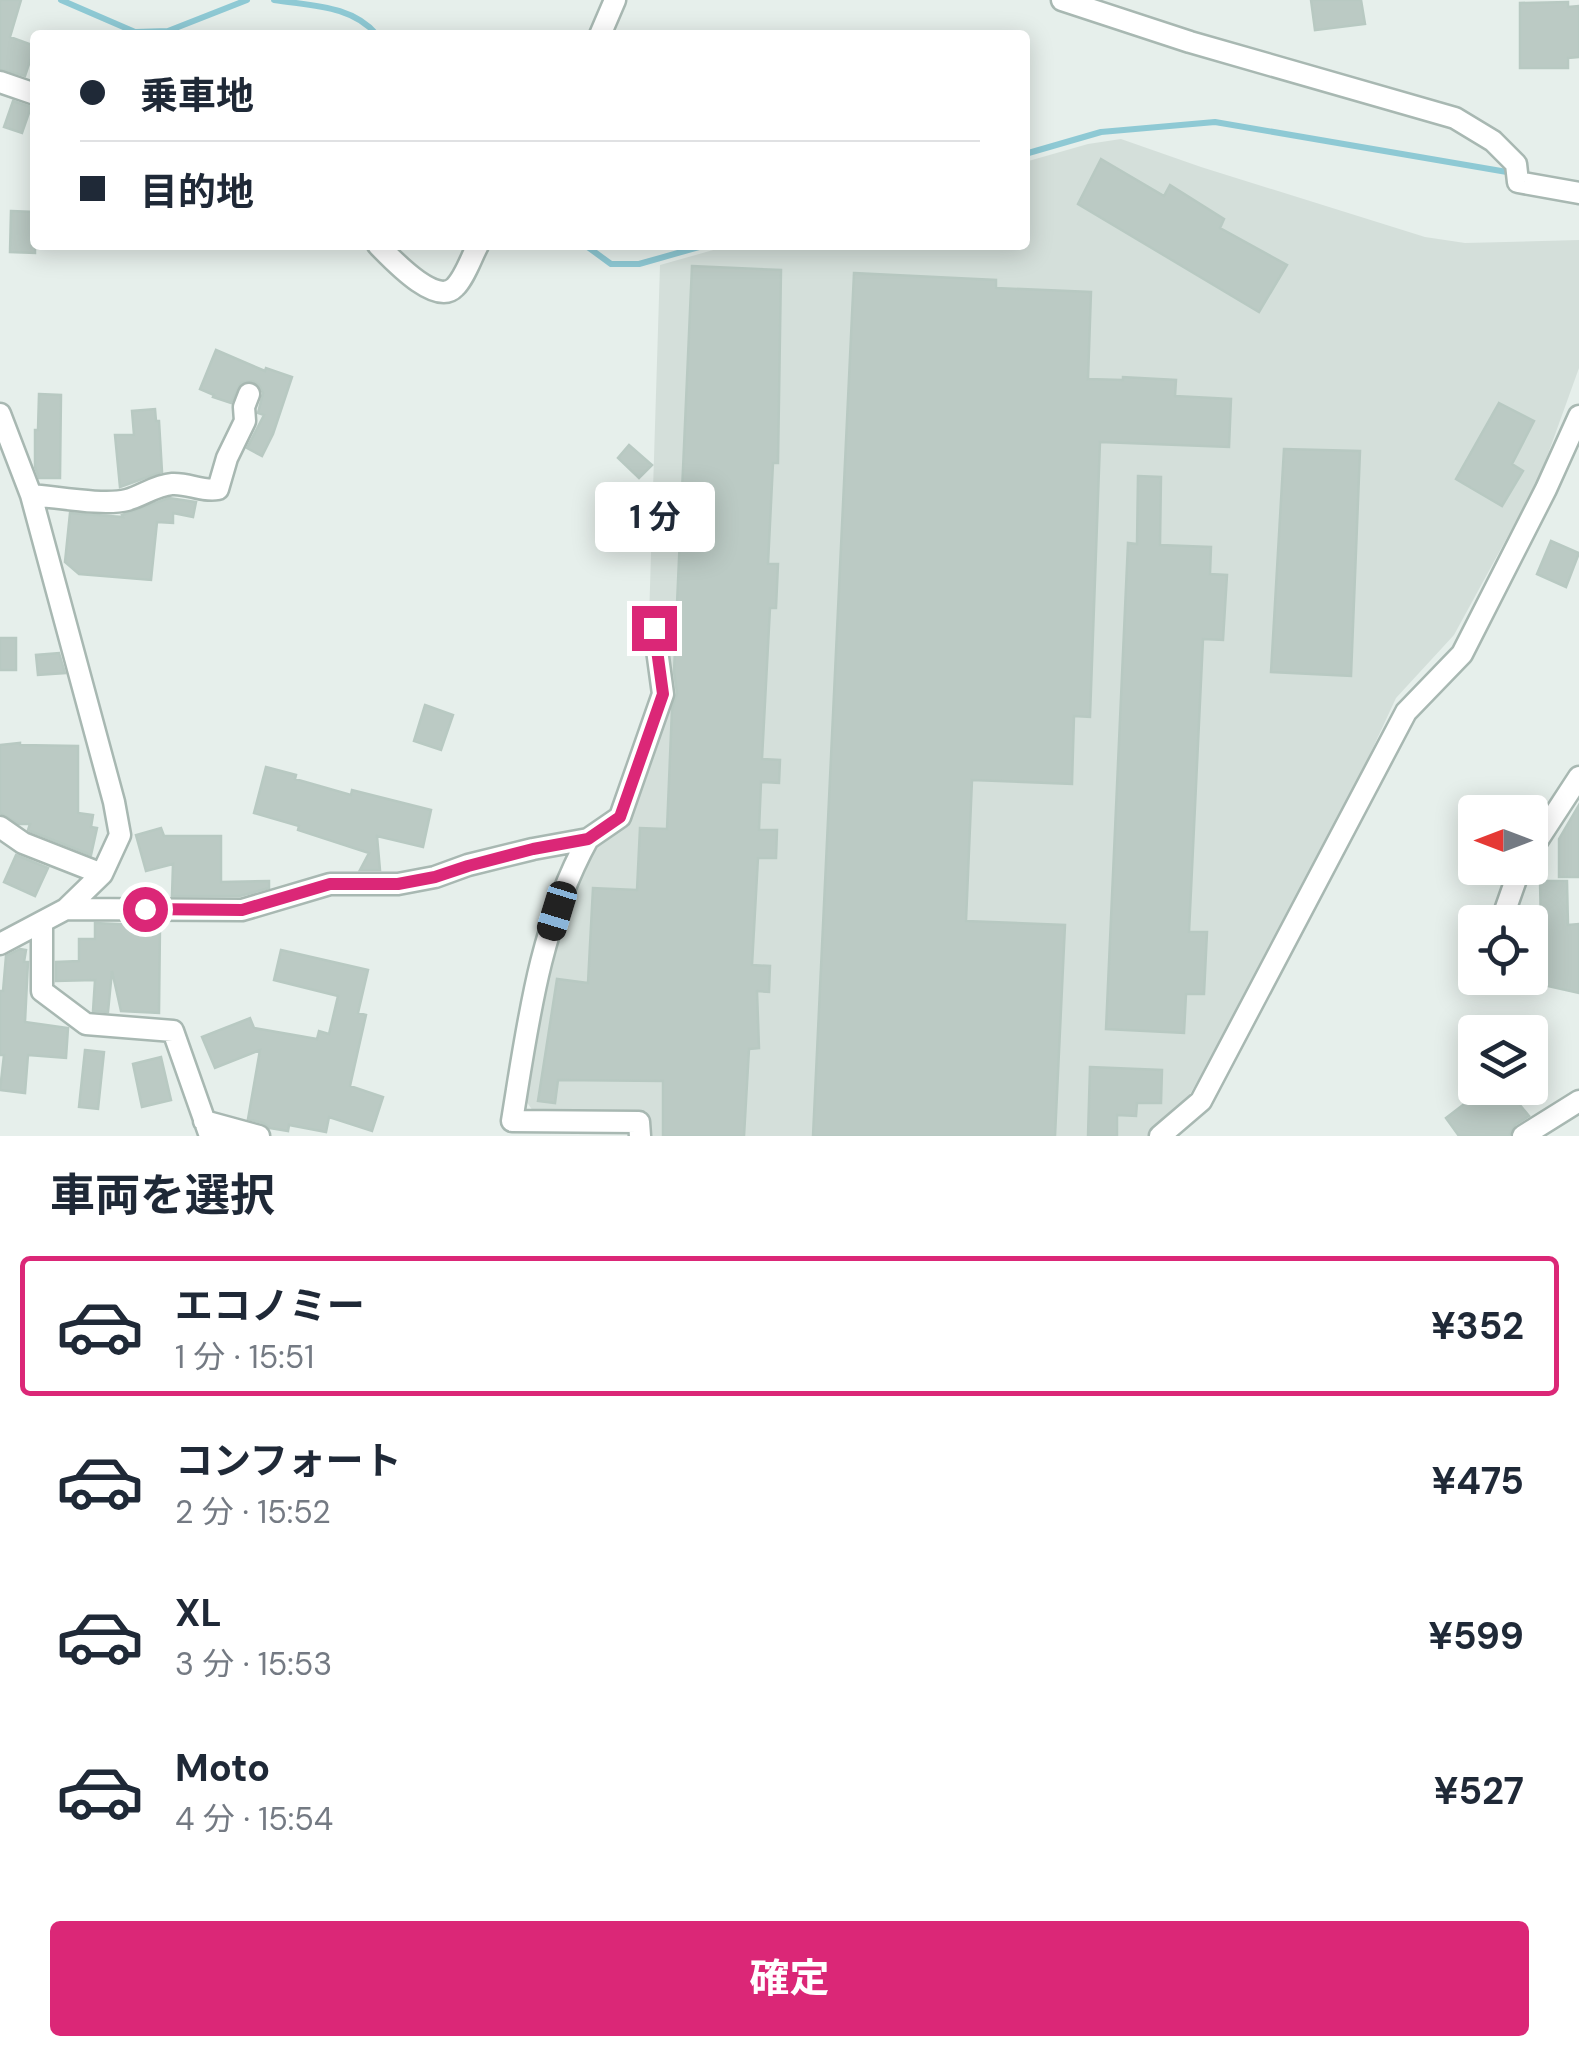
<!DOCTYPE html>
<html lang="ja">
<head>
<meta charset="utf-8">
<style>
	:root { --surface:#fff; --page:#f2f2f3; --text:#1f2937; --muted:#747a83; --line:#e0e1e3; --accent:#db2777 }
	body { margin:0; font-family:"DM Sans","Noto Sans JP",sans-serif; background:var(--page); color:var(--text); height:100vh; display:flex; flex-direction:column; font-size:38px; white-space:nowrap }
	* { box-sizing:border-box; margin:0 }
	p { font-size:32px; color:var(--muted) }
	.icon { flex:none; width:55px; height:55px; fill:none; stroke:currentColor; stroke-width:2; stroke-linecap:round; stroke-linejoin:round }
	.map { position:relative; height:1136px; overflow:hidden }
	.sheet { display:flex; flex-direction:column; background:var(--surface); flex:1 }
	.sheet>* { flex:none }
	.banner { position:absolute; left:30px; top:30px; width:1000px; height:220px; border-radius:10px; box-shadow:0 5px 25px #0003; display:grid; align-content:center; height:220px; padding:0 50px; background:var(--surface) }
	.needle { width:65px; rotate:270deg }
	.tools { position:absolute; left:1458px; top:795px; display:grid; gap:20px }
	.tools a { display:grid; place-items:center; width:90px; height:90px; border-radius:10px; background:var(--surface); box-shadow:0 5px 25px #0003; font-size:50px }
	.end { position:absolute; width:45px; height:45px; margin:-22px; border:12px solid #db2777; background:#fff; box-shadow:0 0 0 5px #fff }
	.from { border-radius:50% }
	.bubble { position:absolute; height:70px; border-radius:10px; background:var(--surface); box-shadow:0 5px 25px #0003; font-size:32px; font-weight:700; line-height:70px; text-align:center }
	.car { position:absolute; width:30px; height:60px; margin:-30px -15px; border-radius:12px; box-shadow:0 0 8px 2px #0007; background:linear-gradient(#222 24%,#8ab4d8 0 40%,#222 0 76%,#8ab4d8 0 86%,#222 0) }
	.banner b { display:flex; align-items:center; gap:35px; height:95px; font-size:38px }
	.banner b+b { border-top:2px solid var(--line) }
	.banner i { width:25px; height:25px; background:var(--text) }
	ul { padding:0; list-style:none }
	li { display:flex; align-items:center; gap:30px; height:140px; margin:0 20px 15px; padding:0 30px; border:5px solid transparent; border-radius:10px }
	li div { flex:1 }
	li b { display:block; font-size:38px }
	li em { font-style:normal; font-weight:700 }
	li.current { border-color:var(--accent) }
	li>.icon { width:90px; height:90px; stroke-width:1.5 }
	h2 { padding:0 50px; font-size:45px; line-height:120px }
	.cta { display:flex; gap:20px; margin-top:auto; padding:20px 50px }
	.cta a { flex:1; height:115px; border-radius:10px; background:var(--accent); color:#fff; font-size:40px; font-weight:700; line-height:115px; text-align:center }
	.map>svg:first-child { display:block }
	.built { fill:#d4dfda }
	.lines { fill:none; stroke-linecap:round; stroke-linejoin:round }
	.stream { stroke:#8ec9d4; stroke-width:6 }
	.building { fill:#bbcac4; stroke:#b8c9c2; stroke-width:2.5 }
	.minor-casing { stroke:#a8b8b2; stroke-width:25 }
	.minor { stroke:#fff; stroke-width:20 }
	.route { stroke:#db2777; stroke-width:12 }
</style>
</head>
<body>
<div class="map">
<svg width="1579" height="1136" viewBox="0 0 1579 1136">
	<rect width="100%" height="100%" fill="#e6efeb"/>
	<path class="built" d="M 1121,139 L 1201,167 L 1425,237 L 1465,243 L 1579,240 L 1579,368 L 1539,479 L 1454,635 L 1396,698 L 1352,793 L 1219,1045 L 1183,1106 L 1148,1136 L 647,1136 L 646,1111 L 533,1111 L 526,1101 L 538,1024 L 540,991 L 587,844 L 624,819 L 666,695 L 660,620 L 649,619 L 660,265 L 731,245 L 1025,245 L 1025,162 L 1088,144 Z"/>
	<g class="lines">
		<path class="stream" d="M 61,0 L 135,32 L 168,31 L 247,0
			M 274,0 C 311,6 352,5 377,35
			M 1025,154 L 1101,132 L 1215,122 L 1507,172
			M 585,245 L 611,264 L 639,264 L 706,245"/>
	</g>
	<path class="building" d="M 0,0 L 21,0 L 10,37 L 35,46 L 25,76 L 0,69 Z
		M 1311,0 L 1361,0 L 1365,24 L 1315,30 Z
		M 1568,2 L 1568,7 L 1579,6 L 1579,57 L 1568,58 L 1568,68 L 1520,68 L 1520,3 Z
		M 13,101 L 31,107 L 22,133 L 4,127 Z
		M 1101,159 L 1164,196 L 1170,185 L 1224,219 L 1220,228 L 1287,265 L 1259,312 L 1078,204 Z
		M 11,211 L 35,212 L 35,253 L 10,252 Z
		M 692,266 L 781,270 L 778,463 L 773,463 L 768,564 L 778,564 L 776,608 L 770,608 L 762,759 L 780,760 L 779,783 L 761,782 L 759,830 L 777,830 L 776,858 L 758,858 L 752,965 L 770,966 L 769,992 L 757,991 L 759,1048 L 749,1049 L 744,1136 L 663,1136 L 663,1081 L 558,1080 L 555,1103 L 538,1101 L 557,979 L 588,983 L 593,888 L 637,890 L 640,828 L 667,829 L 672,709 L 677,693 L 674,672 Z
		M 854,273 L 996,280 L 996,288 L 1091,292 L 1088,379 L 1123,380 L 1123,377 L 1176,380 L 1175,396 L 1231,399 L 1229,447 L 1100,442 L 1090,717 L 1074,716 L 1072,784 L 972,780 L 966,921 L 1065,925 L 1055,1136 L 813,1136 Z
		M 216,350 L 265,371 L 266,368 L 292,377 L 273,434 L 262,456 L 247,448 L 264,415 L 258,413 L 263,393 L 259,385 L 253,381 L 241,383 L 231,403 L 213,397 L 214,395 L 200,389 Z
		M 39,394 L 61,395 L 60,478 L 39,478 L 35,467 L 35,430 L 38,430 Z
		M 1499,403 L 1534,421 L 1512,464 L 1523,471 L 1502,506 L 1456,479 Z
		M 155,409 L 156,421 L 159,421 L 162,472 L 120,487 L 115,435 L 134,435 L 132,411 Z
		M 629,445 L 652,465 L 639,478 L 618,458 Z
		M 1284,449 L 1360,451 L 1351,676 L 1271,672 Z
		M 1138,476 L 1161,477 L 1160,545 L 1211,547 L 1210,574 L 1227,575 L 1223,640 L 1203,639 L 1189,932 L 1207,932 L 1204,994 L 1186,994 L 1184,1033 L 1106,1029 L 1128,543 L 1137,544 Z
		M 169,498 L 196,502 L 193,517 L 173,513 L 173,523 L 157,522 L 151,580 L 79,574 L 65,562 L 70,513 L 123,517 L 122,515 Z
		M 1551,541 L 1579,553 L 1566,587 L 1537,574 Z
		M 0,638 L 16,638 L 16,670 L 0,670 Z
		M 59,653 L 65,673 L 38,675 L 36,655 Z
		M 425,705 L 453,715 L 441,750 L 414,741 Z
		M 20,743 L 20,745 L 78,746 L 78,813 L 93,815 L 91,827 L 97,828 L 91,855 L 30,831 L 28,830 L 30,824 L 19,824 L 0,813 L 0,745 Z
		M 266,767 L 296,775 L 295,779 L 351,795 L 352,790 L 431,810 L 423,847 L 377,836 L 380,870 L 360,870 L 369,853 L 298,830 L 299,826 L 254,813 Z
		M 1579,805 L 1579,877 L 1559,877 L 1559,839 Z
		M 161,828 L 164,836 L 221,836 L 221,882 L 269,881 L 269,888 L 240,896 L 172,896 L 173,864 L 146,871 L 136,835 Z
		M 16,855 L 48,868 L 35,896 L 4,882 Z
		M 1540,881 L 1567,881 L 1568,925 L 1579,924 L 1579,993 L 1530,982 L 1530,924 L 1541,927 Z
		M 95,923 L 160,926 L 159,1013 L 121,1011 L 112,971 L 108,1012 L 93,1011 L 95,980 L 56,981 L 56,962 L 79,961 L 79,939 L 95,939 Z
		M 20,949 L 26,950 L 24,962 L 28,962 L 25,1022 L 68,1028 L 66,1058 L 28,1055 L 25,1093 L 0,1090 L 4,1055 L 0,1055 L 0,991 L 3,991 L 6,956 Z
		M 281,950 L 368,970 L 358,1013 L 366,1015 L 350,1086 L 383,1097 L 372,1131 L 329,1117 L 326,1132 L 289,1125 L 288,1131 L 270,1128 L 263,1123 L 248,1119 L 260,1050 L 215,1068 L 202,1037 L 250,1018 L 254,1028 L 317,1039 L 319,1031 L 329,1034 L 338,996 L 274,980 Z
		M 85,1050 L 104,1052 L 98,1109 L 79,1107 Z
		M 161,1057 L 171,1100 L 142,1107 L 133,1064 Z
		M 1090,1067 L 1162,1070 L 1161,1103 L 1137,1103 L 1136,1116 L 1117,1115 L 1117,1136 L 1088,1136 Z
		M 1485,1088 L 1506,1088 L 1529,1116 L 1515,1125 L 1509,1136 L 1459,1136 L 1446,1118 Z"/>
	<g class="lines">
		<defs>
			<path id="minor" d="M 1062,0 L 1190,42 L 1455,118 L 1493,141 L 1516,164 L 1518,182 L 1579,193
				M 600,35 L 615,0
				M 0,82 L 35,94
				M 378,245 C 392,259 436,307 455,287 C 465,277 471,258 478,245
				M 0,414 L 31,495 L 114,802 L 120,835 L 102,874 L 66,909 L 0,944
				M 31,495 C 57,497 104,506 127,500 C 142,496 156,485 172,484 C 189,483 202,492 218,489 L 227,458 L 245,421 L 244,407 L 249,394
				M 0,827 L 23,843 L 102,874
				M 588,839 C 539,928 528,1023 512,1121 L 639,1122 L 640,1136
				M 1530,852 L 1579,777
				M 66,909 L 242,910 L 330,884 L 398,884 L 435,877 L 468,865 L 533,849 L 588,839 L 620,817 L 663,694 L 654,628
				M 42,922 L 42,991 L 86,1024 L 173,1031 L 210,1136
				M 1501,922 L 1520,868
				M 204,1121 L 259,1136
				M 1160,1136 L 1201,1101 L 1406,712 L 1462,654 L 1546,489 L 1579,416
				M 1523,1136 L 1579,1101"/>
		</defs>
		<use href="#minor" class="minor-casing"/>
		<use href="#minor" class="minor"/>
	</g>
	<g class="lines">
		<path class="route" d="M 145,909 L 242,910 L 330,884 L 398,884 L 435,877 L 468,866 L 533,849 L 588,839 L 620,817 L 663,694 L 654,628"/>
	</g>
</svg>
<div class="tools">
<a><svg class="needle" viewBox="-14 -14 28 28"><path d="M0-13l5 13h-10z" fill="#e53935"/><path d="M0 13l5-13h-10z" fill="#747a83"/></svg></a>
<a><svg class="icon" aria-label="locate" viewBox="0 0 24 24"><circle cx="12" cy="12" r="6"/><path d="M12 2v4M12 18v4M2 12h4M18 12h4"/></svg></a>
<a><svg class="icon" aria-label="layers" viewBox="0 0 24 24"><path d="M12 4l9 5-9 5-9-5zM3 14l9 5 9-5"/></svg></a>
</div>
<i class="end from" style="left:145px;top:909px"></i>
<i class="end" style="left:654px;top:628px"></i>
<div class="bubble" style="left:595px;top:482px;width:120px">1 分</div>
<i class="car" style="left:557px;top:911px;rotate:197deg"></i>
<div class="banner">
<b><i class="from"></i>乗車地</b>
<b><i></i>目的地</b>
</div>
</div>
<section class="sheet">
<h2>車両を選択</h2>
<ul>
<li class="current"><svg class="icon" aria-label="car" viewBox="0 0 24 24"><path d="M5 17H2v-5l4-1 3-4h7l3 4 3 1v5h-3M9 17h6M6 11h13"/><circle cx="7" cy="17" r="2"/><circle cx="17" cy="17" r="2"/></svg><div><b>エコノミー</b><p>1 分 · 15:51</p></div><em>¥352</em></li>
<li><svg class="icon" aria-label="car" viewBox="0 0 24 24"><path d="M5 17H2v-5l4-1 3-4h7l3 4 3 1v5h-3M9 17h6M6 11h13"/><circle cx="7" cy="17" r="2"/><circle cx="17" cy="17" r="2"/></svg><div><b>コンフォート</b><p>2 分 · 15:52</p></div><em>¥475</em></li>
<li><svg class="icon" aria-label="car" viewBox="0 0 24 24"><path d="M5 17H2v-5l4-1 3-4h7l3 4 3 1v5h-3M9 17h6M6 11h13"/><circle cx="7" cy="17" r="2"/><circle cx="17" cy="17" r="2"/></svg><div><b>XL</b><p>3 分 · 15:53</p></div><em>¥599</em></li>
<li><svg class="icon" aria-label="car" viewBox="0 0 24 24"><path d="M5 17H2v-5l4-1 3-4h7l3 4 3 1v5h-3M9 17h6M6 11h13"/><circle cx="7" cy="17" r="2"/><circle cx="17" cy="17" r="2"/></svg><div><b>Moto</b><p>4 分 · 15:54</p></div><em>¥527</em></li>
</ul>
<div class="cta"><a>確定</a></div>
</section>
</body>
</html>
